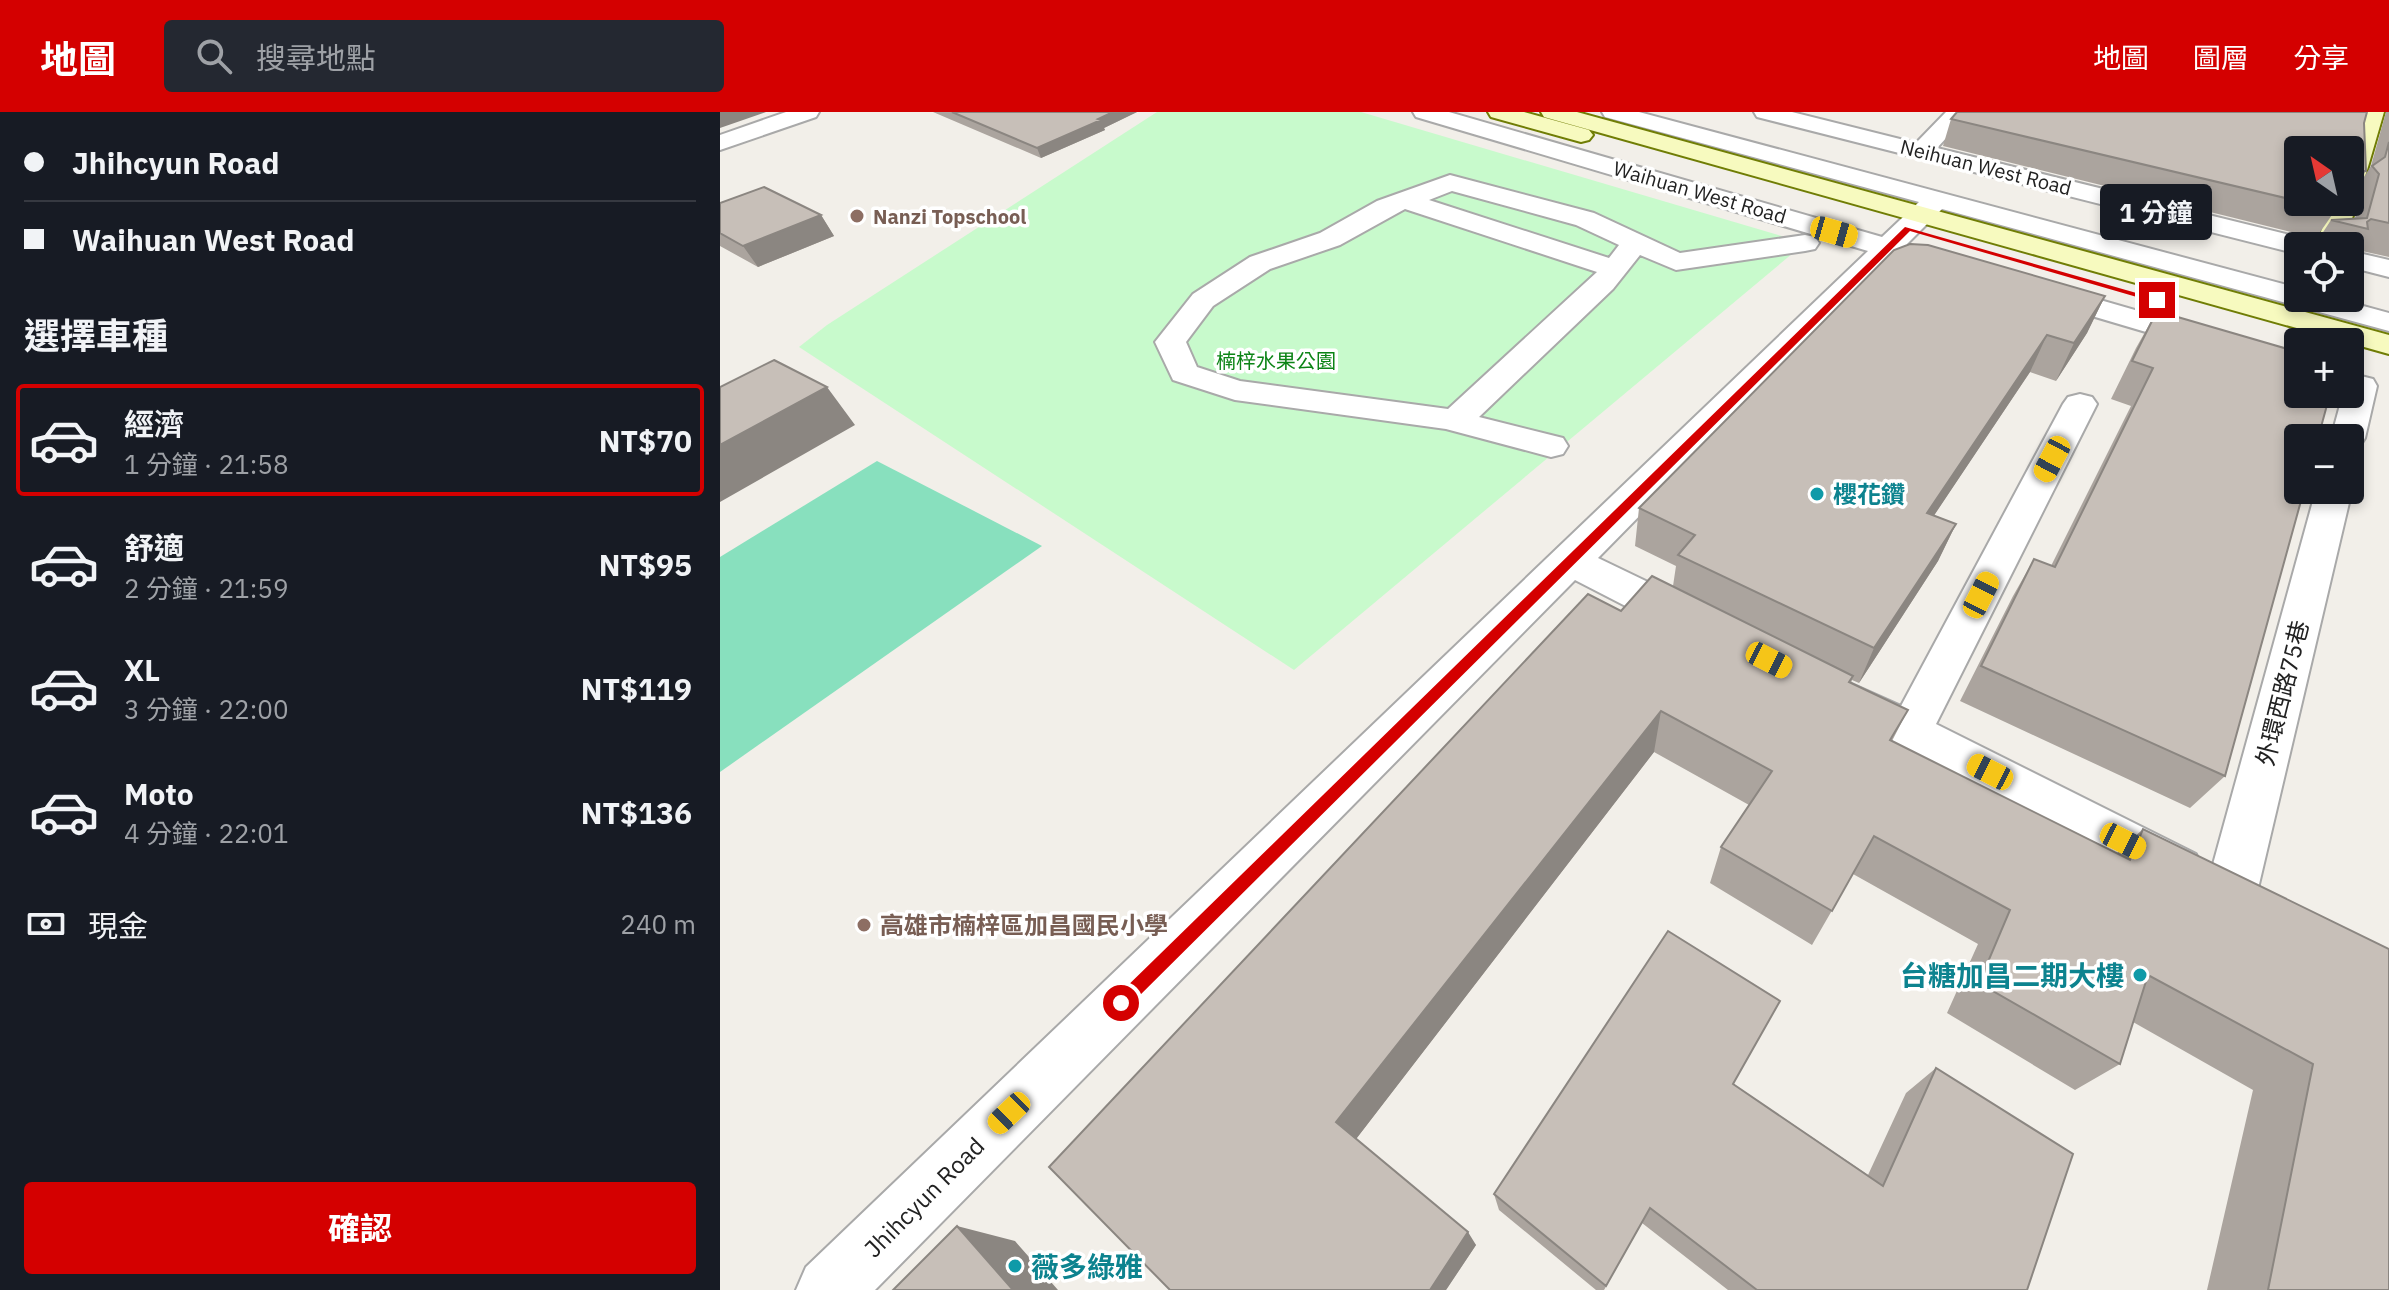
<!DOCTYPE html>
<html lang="zh-TW">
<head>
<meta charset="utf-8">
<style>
	:root { --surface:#171b24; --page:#242831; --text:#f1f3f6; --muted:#9ea1a6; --line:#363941; --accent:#d40000 }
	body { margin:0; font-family:"IBM Plex Sans","Noto Sans TC",sans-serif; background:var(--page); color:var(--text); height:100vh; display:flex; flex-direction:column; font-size:30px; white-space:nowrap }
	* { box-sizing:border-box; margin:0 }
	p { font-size:26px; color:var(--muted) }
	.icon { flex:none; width:44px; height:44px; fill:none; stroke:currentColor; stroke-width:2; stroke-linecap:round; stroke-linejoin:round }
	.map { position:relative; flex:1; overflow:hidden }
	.panel { display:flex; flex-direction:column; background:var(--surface); width:720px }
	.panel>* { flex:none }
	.banner { display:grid; align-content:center; height:176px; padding:0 24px; background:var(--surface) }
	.needle { width:52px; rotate:326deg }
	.tools { position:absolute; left:1564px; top:24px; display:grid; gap:16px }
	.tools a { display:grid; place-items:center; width:80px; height:80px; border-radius:8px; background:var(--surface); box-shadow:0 4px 12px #0003; font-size:40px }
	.end { position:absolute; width:36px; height:36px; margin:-18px; border:10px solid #d40000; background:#fff; box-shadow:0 0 0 4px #fff }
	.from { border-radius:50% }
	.bubble { position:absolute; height:56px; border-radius:8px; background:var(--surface); box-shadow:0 4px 12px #0003; font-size:26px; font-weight:700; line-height:56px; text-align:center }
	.car { position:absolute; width:24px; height:48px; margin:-24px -12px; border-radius:10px; box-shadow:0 0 6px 2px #0007; background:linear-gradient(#f5c518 24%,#345 0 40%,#f5c518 0 76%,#345 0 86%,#f5c518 0) }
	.banner b { display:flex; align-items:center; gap:28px; height:76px; font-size:30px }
	.banner b+b { border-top:2px solid var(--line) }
	.banner i { width:20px; height:20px; background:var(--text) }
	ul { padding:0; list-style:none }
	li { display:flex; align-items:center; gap:24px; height:112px; margin:0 16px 12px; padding:0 8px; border:4px solid transparent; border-radius:8px }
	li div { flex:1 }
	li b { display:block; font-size:30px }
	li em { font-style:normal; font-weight:700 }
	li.selected { border-color:var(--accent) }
	li>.icon { width:72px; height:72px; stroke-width:1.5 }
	h2 { padding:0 24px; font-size:36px; line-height:96px }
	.pay { display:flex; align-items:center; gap:20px; height:88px; padding:0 24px; font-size:30px }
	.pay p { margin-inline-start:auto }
	.primary-button { display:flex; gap:16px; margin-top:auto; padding:16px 24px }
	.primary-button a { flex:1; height:92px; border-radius:8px; background:var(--accent); color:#fff; font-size:32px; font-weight:700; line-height:92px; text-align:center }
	header { display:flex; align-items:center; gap:48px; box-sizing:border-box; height:112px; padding:0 40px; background:var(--accent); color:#fff }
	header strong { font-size:38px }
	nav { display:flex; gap:44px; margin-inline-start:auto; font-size:28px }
	.search { width:560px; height:72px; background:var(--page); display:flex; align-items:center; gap:20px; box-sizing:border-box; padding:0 28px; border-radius:8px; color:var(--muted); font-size:30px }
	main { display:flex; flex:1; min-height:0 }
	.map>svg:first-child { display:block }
	.park { fill:#c8facc }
	.pitch { fill:#88e0be }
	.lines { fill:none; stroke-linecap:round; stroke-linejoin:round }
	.street-casing { stroke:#a9a9a9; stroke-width:4 }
	.secondary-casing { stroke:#707d05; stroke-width:4 }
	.street { fill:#fff; fill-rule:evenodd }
	.secondary { fill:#f7fabf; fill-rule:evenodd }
	.wall { fill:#aba49e }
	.shaded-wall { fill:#8b8681 }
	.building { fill:#c7bfb8; stroke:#8b8681; stroke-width:2 }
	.route { fill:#d40000 }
	.education-dot { fill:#8d6e63; stroke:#fff; stroke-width:3 }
	.culture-dot { fill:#0f9aa8; stroke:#fff; stroke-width:3 }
	.labels { text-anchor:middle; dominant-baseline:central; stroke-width:7; stroke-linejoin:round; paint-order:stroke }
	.far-street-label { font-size:20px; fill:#222; stroke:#fff }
	.far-education-label { font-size:20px; font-weight:bold; fill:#785e54; stroke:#fff; text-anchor:start }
	.far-park-label { font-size:20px; fill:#0c8416; stroke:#fff }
	.culture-label { font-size:24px; font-weight:bold; fill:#0d838f; stroke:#fff; text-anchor:start }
	.street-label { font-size:24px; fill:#222; stroke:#fff }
	.education-label { font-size:24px; font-weight:bold; fill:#785e54; stroke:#fff; text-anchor:start }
	.near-culture-label { font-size:28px; font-weight:bold; fill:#0d838f; stroke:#fff; text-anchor:end }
</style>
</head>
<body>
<header>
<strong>地圖</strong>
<div class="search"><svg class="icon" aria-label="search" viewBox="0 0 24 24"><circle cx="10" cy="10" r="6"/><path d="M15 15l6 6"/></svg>搜尋地點</div>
<nav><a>地圖</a><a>圖層</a><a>分享</a></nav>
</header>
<main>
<section class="panel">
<div class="banner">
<b><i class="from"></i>Jhihcyun Road</b>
<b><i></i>Waihuan West Road</b>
</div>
<h2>選擇車種</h2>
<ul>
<li class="selected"><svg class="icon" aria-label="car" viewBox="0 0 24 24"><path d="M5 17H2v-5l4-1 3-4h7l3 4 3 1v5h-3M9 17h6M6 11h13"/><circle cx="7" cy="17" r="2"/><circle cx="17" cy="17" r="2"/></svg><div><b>經濟</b><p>1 分鐘 · 21:58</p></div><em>NT$70</em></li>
<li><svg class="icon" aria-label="car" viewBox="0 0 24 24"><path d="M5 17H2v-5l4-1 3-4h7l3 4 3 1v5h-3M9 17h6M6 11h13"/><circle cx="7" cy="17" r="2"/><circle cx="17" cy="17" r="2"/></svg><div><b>舒適</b><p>2 分鐘 · 21:59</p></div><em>NT$95</em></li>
<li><svg class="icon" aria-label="car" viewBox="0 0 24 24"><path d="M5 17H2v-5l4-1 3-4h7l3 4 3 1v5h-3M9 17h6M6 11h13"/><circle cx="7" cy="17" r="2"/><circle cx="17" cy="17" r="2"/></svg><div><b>XL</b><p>3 分鐘 · 22:00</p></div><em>NT$119</em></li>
<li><svg class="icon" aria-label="car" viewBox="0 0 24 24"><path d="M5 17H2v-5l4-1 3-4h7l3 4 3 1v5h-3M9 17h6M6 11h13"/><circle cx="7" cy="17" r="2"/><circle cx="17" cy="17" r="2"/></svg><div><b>Moto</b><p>4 分鐘 · 22:01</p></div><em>NT$136</em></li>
</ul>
<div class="pay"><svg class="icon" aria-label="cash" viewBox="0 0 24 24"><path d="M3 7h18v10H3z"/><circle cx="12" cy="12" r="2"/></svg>現金<p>240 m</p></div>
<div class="primary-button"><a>確認</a></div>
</section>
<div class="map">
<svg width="1669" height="1178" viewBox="0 0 1669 1178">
	<rect width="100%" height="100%" fill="#f2efe9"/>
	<path class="park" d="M 437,0 L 641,0 L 1085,131 L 574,558 L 79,235 L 107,213 Z"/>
	<path class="pitch" d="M 157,349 L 322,434 L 0,660 L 0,445 Z"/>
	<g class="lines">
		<defs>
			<path id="street" d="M 66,0 L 99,0 L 96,5 L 0,38 L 0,23 Z
				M 693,0 L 729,0 L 1162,125 L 1199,90 L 885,5 L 882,0 L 919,0 L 1578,176 L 1578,186 L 1614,186 L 1669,201 L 1669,219 L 1222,97 L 1187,132 L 1203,137 L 1207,143 L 1203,149 L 1193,151 L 1173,146 L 878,446 L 986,498 L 992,509 L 986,520 L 971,524 L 956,520 L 855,468 L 155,1178 L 76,1178 L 86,1155 L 1148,139 L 696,5 Z
				M 1034,0 L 1072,0 L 1196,31 L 1226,0 L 1250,0 L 1217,36 L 1590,128 L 1594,134 L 1578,134 L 1578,142 L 1037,5 Z
				M 730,63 L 874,101 L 960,141 L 1085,123 L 1095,125 L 1099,131 L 1095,137 L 1085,139 L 956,158 L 920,143 L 893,177 L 759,305 L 843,326 L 848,334 L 843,342 L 831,345 L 726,317 L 515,288 L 453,268 L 435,230 L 473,182 L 530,145 L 600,121 L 657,89 ZM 732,79 L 856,113 L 899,133 L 889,146 L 709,88 ZM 685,97 L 877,160 L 728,297 L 520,269 L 477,255 L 466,230 L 493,194 L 550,157 L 620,133 Z
				M 1630,139 L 1669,148 L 1669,165 L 1630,155 Z
				M 1321,171 L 1578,245 L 1578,265 L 1311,186 L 1306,180 L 1311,174 Z
				M 1641,264 L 1653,267 L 1657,274 L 1645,326 L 1640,334 L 1630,336 L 1630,326 L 1611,326 L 1623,282 L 1630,282 L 1630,267 Z
				M 1360,282 L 1372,285 L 1377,292 L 1216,612 L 1476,742 L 1483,758 L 1476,774 L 1458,781 L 1109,598 L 1103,586 L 1109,574 L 1125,569 L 1181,594 L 1343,292 L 1348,285 Z
				M 1630,375 L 1632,378 L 1536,785 L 1528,802 L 1510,809 L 1492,802 L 1484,785 L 1596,378 L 1630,378 Z"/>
			<path id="secondary" d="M 768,0 L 804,0 L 869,18 L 873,23 L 869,28 L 861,30 L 771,5 Z
				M 821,0 L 857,0 L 1669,223 L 1669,242 L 824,5 Z
				M 1642,0 L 1664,0 L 1643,72 L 1639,77 L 1630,80 L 1629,38 Z
				M 1630,84 L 1637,90 L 1624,134 L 1596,134 L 1611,90 L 1630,90 Z"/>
		</defs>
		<use href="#street" class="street-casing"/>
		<use href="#secondary" class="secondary-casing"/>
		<use href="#street" class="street"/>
		<use href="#secondary" class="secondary"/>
	</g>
	<path class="wall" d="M 213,0 L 417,0 L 384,16 L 385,18 L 321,46 Z
		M 1666,0 L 1669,0 L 1669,145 L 1633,137 L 1630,142 L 1630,134 L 1594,134 L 1611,108 L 1635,106 L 1640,91 L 1633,82 L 1651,54 Z
		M 1231,7 L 1644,11 L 1646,59 L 1630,82 L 1630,38 L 1578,38 L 1578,90 L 1617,90 L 1614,100 L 1594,129 L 1591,125 L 1223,34 Z
		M 0,91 L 101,103 L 114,124 L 38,155 L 0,134 Z
		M 1385,184 L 1367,221 L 1336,269 L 1310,260 L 1214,403 L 1236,412 L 1218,449 L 1139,571 L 1132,568 L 1131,571 L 1188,598 L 1172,629 L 1397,741 L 1423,717 L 1669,837 L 1669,1178 L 1487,1178 L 1533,978 L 1413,910 L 1400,952 L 1355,978 L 1227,901 L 1258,832 L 1133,762 L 1092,833 L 990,771 L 1001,735 L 1029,693 L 934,640 L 636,1027 L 756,1133 L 726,1178 L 450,1178 L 901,499 L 953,474 L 956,454 L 915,434 L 919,396 Z
		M 1437,199 L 1505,664 L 1470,696 L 1240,589 L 1293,484 L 1314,447 L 1331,454 L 1411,294 L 1391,287 L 1416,236 Z
		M 1216,956 L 1307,1178 L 1008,1178 L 922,1111 L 884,1178 L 876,1178 L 779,1098 L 774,1082 L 1013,972 L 1148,1063 L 1186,981 Z"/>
	<path class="shaded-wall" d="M 0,0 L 46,0 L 0,16 Z
		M 393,0 L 417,0 L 384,16 L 385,18 L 321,46 L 317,36 Z
		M 101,103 L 114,124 L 38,155 L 23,134 Z
		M 1385,184 L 1367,221 L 1336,269 L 1354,231 Z
		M 1327,223 L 1310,260 L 1191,438 L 1207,401 Z
		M 107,275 L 135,313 L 0,390 L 0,333 Z
		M 1236,412 L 1218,449 L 1139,571 L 1154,536 Z
		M 941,599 L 934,640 L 633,1031 L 616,1010 Z
		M 237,1114 L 295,1129 L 338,1178 L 293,1178 Z
		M 748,1120 L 756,1133 L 726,1178 L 710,1178 Z"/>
	<path class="building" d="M 232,0 L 393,0 L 378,7 L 381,8 L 317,36 Z
		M 1237,0 L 1647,0 L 1644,11 L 1646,59 L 1630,59 L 1630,38 L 1578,38 L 1578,89 L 1231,7 Z
		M 1669,30 L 1669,111 L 1651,107 L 1647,110 L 1648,117 L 1611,108 L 1647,106 L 1659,62 L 1652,54 L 1665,45 Z
		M 44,75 L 101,103 L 23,134 L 0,121 L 0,91 Z
		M 1584,90 L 1617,90 L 1614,100 L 1610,96 Z
		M 1190,132 L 1208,133 L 1385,184 L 1354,231 L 1327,223 L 1207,401 L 1236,412 L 1154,536 L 958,443 L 975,423 L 919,396 L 1174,138 Z
		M 1437,199 L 1578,240 L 1578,282 L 1610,282 L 1598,326 L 1578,326 L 1578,378 L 1584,378 L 1505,664 L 1261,554 L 1314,447 L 1335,455 L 1433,256 L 1412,249 Z
		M 54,248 L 107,275 L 0,333 L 0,275 Z
		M 932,464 L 1133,564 L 1129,570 L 1188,598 L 1170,628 L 1410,748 L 1423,717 L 1669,837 L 1669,1178 L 1548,1178 L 1593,952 L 1428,863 L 1400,952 L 1259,871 L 1290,798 L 1154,724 L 1112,799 L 1001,735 L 1052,659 L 941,599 L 616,1010 L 748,1120 L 710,1178 L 450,1178 L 329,1055 L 868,482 L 901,499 Z
		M 948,819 L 1060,889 L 1013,972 L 1163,1074 L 1216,956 L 1353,1042 L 1307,1178 L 1037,1178 L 930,1096 L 886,1174 L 774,1082 Z
		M 237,1114 L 293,1178 L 173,1178 Z"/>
	<path class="route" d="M 1185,115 L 1441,188 L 1434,190 L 1190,119 L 407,896 L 396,896 L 396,885 Z"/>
	<g class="education-dot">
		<circle cx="137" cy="104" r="8"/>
		<circle cx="144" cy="813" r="8"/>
	</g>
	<g class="culture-dot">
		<circle cx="1097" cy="382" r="8"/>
		<circle cx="1420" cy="863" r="8"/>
		<circle cx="295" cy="1154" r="8"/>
	</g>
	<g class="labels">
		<g class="far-street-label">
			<text transform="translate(1266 55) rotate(14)">Neihuan West Road</text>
			<text transform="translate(980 80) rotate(16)">Waihuan West Road</text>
		</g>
		<g class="far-education-label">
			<text x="153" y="104">Nanzi Topschool</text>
		</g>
		<g class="far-park-label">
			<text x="556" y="248">楠梓水果公園</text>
		</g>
		<g class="culture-label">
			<text x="1113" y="382">櫻花鑽</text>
		</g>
		<g class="street-label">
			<text transform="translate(1562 581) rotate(-76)">外環西路75巷</text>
			<text transform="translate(204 1085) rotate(-45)">Jhihcyun Road</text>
		</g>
		<g class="education-label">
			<text x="160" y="813">高雄市楠梓區加昌國民小學</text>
		</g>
		<g class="near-culture-label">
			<text x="1404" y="863">台糖加昌二期大樓</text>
			<text x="311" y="1154" text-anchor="start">薇多綠雅</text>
		</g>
	</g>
</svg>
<div class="tools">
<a><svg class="needle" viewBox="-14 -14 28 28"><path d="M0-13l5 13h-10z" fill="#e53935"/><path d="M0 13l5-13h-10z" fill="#9ea1a6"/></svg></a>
<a><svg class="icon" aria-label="locate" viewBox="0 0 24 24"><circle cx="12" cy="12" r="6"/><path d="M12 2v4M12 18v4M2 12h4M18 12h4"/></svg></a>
<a>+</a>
<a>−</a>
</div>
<i class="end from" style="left:401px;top:891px"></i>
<i class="end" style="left:1437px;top:188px"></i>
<div class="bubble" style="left:1380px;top:72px;width:112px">1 分鐘</div>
<i class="car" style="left:1114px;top:120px;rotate:106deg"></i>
<i class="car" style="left:1332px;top:347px;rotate:208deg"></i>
<i class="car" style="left:1261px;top:483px;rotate:27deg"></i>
<i class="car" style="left:1049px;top:548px;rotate:117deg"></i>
<i class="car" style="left:1270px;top:660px;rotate:297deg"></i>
<i class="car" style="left:1403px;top:729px;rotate:117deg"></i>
<i class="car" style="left:289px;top:1001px;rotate:226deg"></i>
</div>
</main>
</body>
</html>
